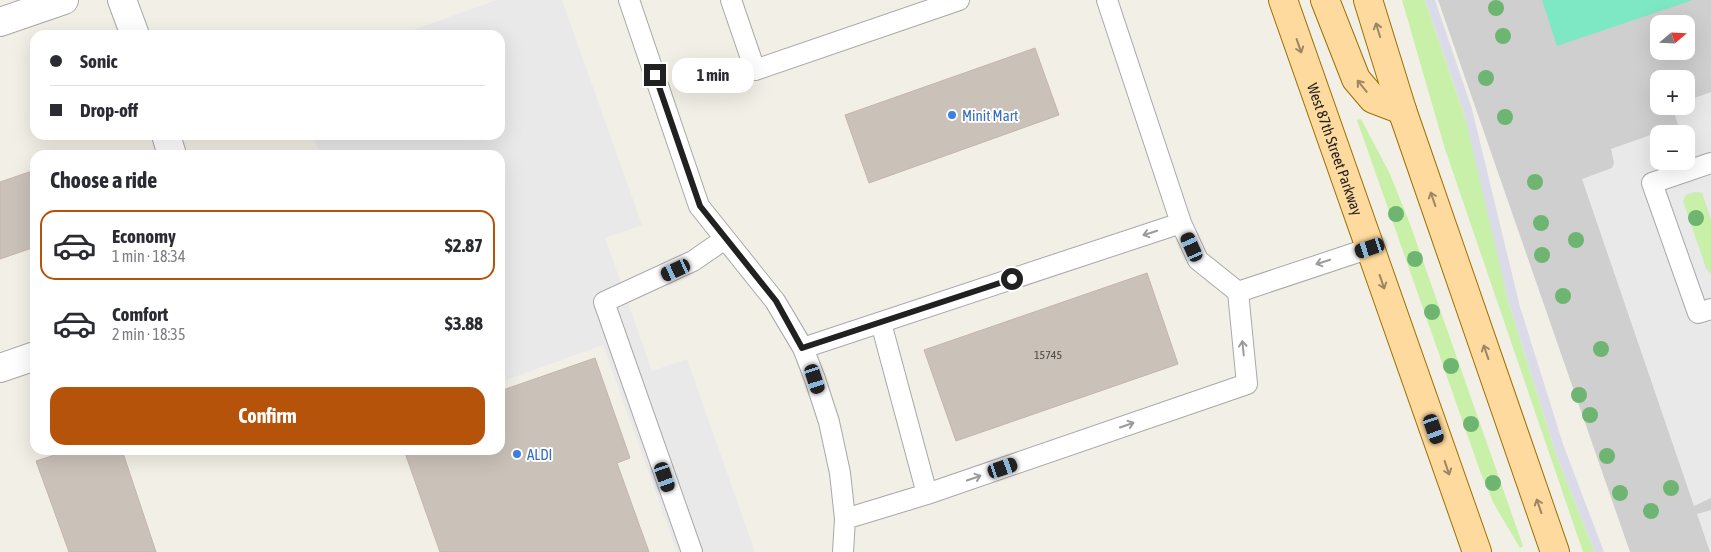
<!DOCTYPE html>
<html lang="en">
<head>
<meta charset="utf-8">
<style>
	:root { --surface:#fff; --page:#f2f2f3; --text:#2b2b33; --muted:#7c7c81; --line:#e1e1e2; --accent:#b45309 }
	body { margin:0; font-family:"Asap Condensed",sans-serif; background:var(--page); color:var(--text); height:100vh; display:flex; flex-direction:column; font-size:19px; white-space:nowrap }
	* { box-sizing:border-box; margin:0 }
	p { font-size:16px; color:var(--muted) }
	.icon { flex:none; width:28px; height:28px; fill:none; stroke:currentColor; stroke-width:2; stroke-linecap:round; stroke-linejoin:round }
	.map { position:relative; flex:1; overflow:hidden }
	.panel { position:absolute; left:30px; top:150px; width:475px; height:305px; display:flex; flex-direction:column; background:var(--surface); border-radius:15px; box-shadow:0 5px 20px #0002 }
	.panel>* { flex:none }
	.guide { position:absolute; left:30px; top:30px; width:475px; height:110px; border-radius:15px; box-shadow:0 5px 20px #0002; display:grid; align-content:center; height:110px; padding:0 20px; background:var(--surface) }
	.needle { width:32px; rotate:71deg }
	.buttons { position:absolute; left:1650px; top:15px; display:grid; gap:10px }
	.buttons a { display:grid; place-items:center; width:45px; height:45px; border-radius:10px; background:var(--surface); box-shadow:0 5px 20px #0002; font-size:25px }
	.end { position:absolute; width:22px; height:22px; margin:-11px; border:6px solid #212121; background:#fff; box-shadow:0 0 0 2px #fff }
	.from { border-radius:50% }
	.bubble { position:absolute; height:35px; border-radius:15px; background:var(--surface); box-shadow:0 5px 20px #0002; font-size:16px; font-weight:700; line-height:35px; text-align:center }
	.car { position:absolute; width:15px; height:30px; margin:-15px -8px; border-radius:6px; box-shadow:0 0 4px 1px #0007; background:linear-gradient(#222 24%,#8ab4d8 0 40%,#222 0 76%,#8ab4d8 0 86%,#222 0) }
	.guide b { display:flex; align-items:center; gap:18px; height:48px; font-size:19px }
	.guide b+b { border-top:1px solid var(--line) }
	.guide i { width:12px; height:12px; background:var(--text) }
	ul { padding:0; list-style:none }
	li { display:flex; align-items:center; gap:15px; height:70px; margin:0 10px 8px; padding:0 10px; border:2px solid transparent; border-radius:15px }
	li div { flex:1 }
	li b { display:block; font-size:19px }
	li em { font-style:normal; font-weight:700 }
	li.active { border-color:var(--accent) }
	li>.icon { width:45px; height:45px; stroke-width:1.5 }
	h2 { padding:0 20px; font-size:22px; line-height:60px }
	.primary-button { display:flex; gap:10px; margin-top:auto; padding:10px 20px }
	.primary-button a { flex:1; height:58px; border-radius:15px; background:var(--accent); color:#fff; font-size:20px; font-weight:700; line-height:58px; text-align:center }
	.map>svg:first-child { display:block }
	.religious { fill:#cfcfcf; fill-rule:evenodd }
	.grass { fill:#c8f0a9 }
	.pitch { fill:#7ee7c4 }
	.parking { fill:#e9e9e9 }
	.plaza { fill:#dbdae8 }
	.building { fill:#cac1b9; stroke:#c5b6a7 }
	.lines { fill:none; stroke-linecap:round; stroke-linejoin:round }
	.service-casing { stroke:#a8a8a8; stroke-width:22 }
	.minor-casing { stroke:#a8a8a8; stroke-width:30 }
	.tertiary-casing { stroke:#a8a8a8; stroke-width:30 }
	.primary-casing { stroke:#9d7100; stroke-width:30 }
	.service { stroke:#fff; stroke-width:20 }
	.minor { stroke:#fff; stroke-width:28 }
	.tertiary { stroke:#fff; stroke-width:28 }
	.primary { stroke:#ffda9e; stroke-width:28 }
	.tree { fill:#6eb572 }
	.oneway { stroke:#9b8766 }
	.oneway2 { stroke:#9b9b9b }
	.route { stroke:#212121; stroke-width:6 }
	.shop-dot { fill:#3f7fe0; stroke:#fff; stroke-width:2 }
	.labels { text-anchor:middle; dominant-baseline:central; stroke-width:4; stroke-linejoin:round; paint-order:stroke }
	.number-label { font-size:12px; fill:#4b4947 }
	.shop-label { font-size:15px; fill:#366cbe; stroke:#fff; text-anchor:start }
	.street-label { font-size:15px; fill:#212121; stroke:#fff }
</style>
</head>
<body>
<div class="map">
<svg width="1711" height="552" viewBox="0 0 1711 552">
	<rect width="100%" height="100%" fill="#f2efe6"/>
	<path class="religious" d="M 1438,0 L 1711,0 L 1711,552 L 1630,552 ZM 1659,24 L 1686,24 L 1686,51 L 1659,51 ZM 1659,79 L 1686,79 L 1686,106 L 1659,106 ZM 1659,134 L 1686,134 L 1686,161 L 1659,161 Z"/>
	<path class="grass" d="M 1402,0 L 1425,0 L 1469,129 L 1508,300 L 1557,457 L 1595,552 L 1583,552 L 1445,149 Z
		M 1361,119 L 1390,174 L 1410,224 L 1523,546 L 1520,548 L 1494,504 L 1480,471 L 1357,120 Z
		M 1695,192 L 1702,193 L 1711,220 L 1711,274 L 1706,268 L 1682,201 L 1686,195 Z"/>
	<path class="pitch" d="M 1542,0 L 1693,0 L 1557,46 Z"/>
	<path class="parking" d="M 497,0 L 562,0 L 642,225 L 605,238 L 652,371 L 687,359 L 755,552 L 677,552 L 603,345 L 500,382 L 500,155 L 320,155 L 313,135 L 500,135 L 500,35 L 399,35 Z
		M 1711,92 L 1711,220 L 1702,193 L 1695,192 L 1686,195 L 1683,201 L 1706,268 L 1711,274 L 1711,498 L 1694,506 L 1582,179 L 1612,168 L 1614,163 L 1611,149 L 1659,132 L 1659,161 L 1686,161 L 1686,134 L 1681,134 L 1672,106 L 1686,106 L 1686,101 Z
		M 1711,510 L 1711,552 L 1710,552 L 1697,514 Z"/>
	<path class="plaza" d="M 1425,0 L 1435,0 L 1472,109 L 1520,307 L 1563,444 L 1604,552 L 1595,552 L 1557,457 L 1508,300 L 1465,117 Z"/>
	<path class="building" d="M 1035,48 L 1059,115 L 869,183 L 845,115 Z
		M 35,170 L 35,247 L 0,259 L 0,182 Z
		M 1147,273 L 1178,364 L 956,441 L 924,350 Z
		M 595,358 L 630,458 L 617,463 L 649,552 L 440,552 L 404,450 L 500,450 L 500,391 Z
		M 70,450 L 122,450 L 156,552 L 69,552 L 36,461 Z"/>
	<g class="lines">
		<defs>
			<path id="service" d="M 629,0 L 699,206 L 775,301 L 803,348 L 815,379 L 829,422 L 840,473 L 845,519 L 843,552
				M 731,0 L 755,70 L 959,0
				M 1107,0 L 1181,223
				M 1711,163 L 1652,183 L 1698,313 L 1711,309
				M 881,323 L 927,494
				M 803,348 L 1181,223 L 1198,260 L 1238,292 L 1370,248
				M 845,519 L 927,494 L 1247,384 L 1238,292
				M 692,552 L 604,302 L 693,261 L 725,239"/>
			<path id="minor" d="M 122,0 L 135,35
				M 166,135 L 172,155
				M 0,368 L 35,356"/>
			<path id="tertiary" d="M 0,22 L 64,0"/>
			<g id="primary">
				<path id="s1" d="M 1283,0 L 1477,552"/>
				<path d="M 1325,0 L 1356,79 L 1373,99 L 1402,110"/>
				<path d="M 1368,0 L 1402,110 L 1555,552"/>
			</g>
		</defs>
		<use href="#service" class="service-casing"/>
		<use href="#minor" class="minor-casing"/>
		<use href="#tertiary" class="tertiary-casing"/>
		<use href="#primary" class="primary-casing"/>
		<use href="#service" class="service"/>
		<use href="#minor" class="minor"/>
		<use href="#tertiary" class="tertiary"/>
		<use href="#primary" class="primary"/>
	</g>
	<g class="tree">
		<circle cx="1496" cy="8" r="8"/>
		<circle cx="1503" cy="36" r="8"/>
		<circle cx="1486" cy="78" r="8"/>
		<circle cx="1505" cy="117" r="8"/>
		<circle cx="1535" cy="182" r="8"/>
		<circle cx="1396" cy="214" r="8"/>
		<circle cx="1696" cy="218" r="8"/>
		<circle cx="1541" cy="223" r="8"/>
		<circle cx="1576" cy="240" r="8"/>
		<circle cx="1542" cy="255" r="8"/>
		<circle cx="1415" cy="259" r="8"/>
		<circle cx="1563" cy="296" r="8"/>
		<circle cx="1432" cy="312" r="8"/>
		<circle cx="1601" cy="349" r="8"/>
		<circle cx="1451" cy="366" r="8"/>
		<circle cx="1579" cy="395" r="8"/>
		<circle cx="1590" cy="415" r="8"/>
		<circle cx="1471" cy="424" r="8"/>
		<circle cx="1607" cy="456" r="8"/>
		<circle cx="1493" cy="483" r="8"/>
		<circle cx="1671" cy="488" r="8"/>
		<circle cx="1620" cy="493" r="8"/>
		<circle cx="1651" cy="511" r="8"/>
	</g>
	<defs><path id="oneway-shaft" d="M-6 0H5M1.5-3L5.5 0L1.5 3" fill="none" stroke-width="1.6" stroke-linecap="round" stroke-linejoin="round" transform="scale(1.25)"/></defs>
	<g class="oneway">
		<use href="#oneway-shaft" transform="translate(1378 30) rotate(-107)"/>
		<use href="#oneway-shaft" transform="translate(1299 46) rotate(71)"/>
		<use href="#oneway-shaft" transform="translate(1362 86) rotate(-129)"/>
		<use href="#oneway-shaft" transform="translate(1433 199) rotate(-109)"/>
		<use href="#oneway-shaft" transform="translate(1382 282) rotate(71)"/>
		<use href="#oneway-shaft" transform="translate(1486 352) rotate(-109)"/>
		<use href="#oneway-shaft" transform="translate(1447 468) rotate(71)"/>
		<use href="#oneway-shaft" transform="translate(1539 506) rotate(-109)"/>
	</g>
	<g class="oneway2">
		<use href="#oneway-shaft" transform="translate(1150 233) rotate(162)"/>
		<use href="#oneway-shaft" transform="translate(1323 262) rotate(162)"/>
		<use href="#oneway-shaft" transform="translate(1243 348) rotate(-96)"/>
		<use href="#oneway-shaft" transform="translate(1127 425) rotate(-19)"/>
		<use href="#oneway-shaft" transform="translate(974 478) rotate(-19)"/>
	</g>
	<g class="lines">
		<path class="route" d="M 655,75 L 700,206 L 776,301 L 802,348 L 1012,279"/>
	</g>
	<g class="shop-dot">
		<circle cx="952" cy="115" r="5"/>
		<circle cx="517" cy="454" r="5"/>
	</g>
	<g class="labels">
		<g class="number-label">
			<text x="1048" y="355">15745</text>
		</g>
		<g class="shop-label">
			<text x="962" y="115">Minit Mart</text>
			<text x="527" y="454">ALDI</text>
		</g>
		<g class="street-label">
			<text stroke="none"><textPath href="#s1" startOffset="158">West 87th Street Parkway</textPath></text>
		</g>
	</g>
</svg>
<div class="buttons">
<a><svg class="needle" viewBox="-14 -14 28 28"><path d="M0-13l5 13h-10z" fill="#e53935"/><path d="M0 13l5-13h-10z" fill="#7c7c81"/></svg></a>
<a>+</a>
<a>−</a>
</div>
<i class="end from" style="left:1012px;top:279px"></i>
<i class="end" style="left:655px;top:75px"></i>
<div class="bubble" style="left:672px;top:58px;width:82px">1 min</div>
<i class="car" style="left:1192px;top:247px;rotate:336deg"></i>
<i class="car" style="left:1370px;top:248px;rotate:252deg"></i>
<i class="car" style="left:676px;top:270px;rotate:245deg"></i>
<i class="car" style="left:815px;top:379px;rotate:162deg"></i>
<i class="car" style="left:1434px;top:429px;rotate:161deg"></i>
<i class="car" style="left:1003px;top:468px;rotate:71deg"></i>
<i class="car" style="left:665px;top:477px;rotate:161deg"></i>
<div class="guide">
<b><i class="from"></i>Sonic</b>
<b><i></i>Drop-off</b>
</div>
<section class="panel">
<h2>Choose a ride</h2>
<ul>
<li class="active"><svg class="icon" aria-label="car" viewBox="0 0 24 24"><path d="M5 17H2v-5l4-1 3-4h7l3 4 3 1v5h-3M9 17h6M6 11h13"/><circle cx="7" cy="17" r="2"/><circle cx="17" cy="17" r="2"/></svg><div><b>Economy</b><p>1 min · 18:34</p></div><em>$2.87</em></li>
<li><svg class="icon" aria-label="car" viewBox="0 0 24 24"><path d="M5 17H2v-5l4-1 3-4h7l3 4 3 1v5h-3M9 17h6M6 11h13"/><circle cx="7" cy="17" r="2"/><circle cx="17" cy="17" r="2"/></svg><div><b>Comfort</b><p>2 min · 18:35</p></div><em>$3.88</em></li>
</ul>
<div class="primary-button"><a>Confirm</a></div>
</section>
</div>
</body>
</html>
